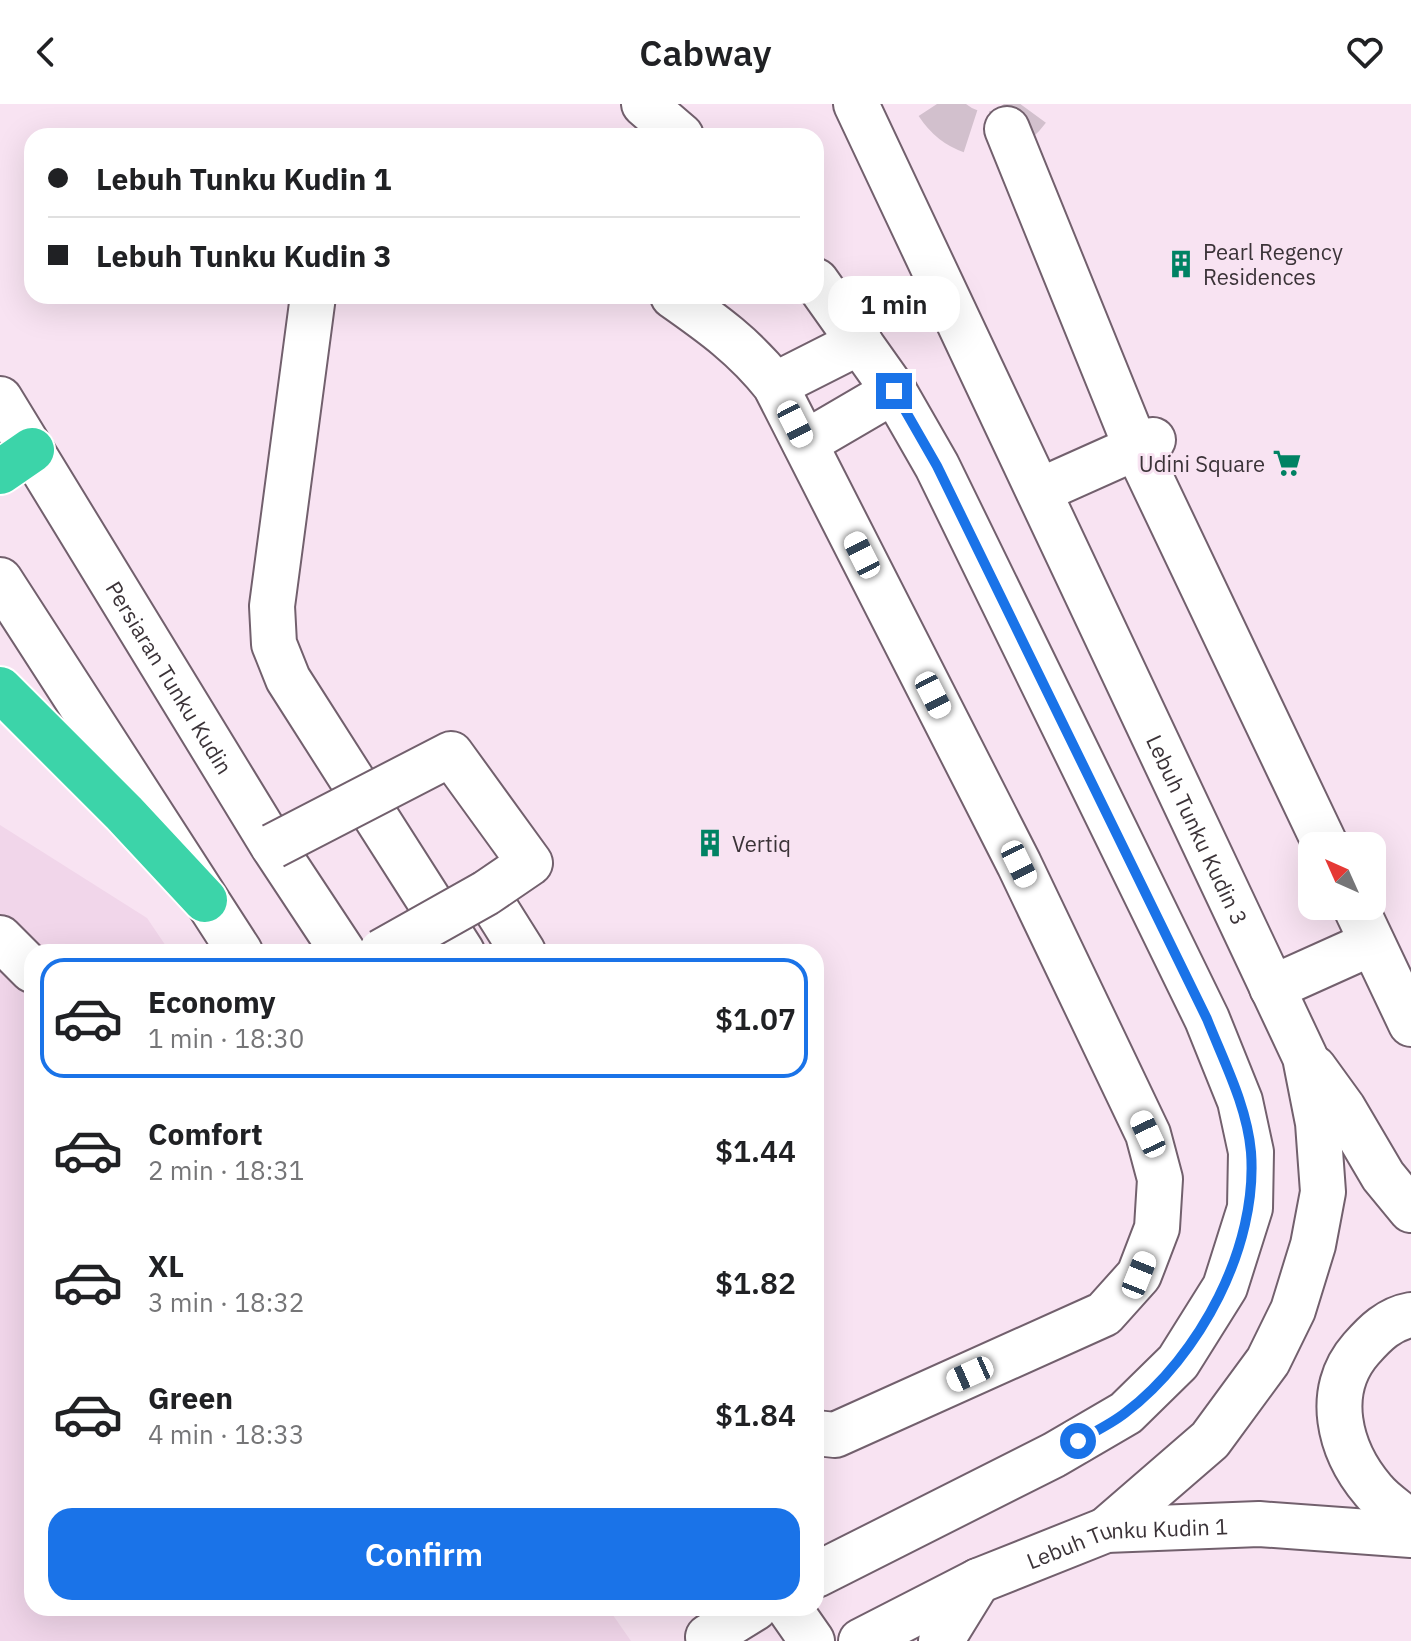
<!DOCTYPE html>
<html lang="en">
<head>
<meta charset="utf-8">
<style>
	:root { --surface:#fff; --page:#f2f2f2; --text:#202124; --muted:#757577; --line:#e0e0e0; --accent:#1a73e8 }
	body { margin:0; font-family:"IBM Plex Sans",sans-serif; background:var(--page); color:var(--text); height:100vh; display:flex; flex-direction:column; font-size:30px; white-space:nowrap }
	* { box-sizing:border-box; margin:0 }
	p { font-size:26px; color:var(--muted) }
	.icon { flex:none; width:44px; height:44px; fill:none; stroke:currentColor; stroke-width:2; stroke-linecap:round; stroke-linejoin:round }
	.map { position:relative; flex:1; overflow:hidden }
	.side { position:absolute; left:24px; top:840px; width:800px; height:672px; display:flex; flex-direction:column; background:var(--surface); border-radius:24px; box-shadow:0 8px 32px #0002 }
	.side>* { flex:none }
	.hud { position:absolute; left:24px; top:24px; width:800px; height:176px; border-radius:24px; box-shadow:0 8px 32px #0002; display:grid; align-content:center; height:176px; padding:0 24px; background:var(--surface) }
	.needle { width:52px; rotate:315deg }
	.tools { position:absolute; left:1298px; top:728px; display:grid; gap:16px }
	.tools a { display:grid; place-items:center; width:88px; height:88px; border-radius:16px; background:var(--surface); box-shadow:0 8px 32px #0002; font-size:40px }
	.end { position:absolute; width:36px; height:36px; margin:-18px; border:10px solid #1a73e8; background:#fff; box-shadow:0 0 0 4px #fff }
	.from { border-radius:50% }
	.bubble { position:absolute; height:56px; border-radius:24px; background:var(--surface); box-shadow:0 8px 32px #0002; font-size:26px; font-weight:600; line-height:56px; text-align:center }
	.car { position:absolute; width:24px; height:48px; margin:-24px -12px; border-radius:10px; box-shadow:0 0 6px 2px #0007; background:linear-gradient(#fff 24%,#345 0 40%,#fff 0 76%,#345 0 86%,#fff 0) }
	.hud b { display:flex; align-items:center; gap:28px; height:76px; font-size:30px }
	.hud b+b { border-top:2px solid var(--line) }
	.hud i { width:20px; height:20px; background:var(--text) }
	ul { padding:14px 0 0; list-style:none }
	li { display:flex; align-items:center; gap:24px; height:120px; margin:0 16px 12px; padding:0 8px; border:4px solid transparent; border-radius:24px }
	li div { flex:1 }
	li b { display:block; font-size:30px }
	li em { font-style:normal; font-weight:600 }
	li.active { border-color:var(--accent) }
	li>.icon { width:72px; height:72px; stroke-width:1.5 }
	.action { display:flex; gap:16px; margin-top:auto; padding:16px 24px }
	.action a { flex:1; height:92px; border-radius:24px; background:var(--accent); color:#fff; font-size:32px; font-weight:600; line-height:92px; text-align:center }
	header { display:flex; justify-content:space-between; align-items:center; height:104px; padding:0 24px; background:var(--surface); font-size:36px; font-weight:600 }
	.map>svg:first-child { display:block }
	.built { fill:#f1d6ea }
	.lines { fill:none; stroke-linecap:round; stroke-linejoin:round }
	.minor-tunnel { stroke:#d2c0cd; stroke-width:44; stroke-dasharray:44 22; stroke-linecap:butt }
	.minor-casing { stroke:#72606d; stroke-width:48 }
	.highway-casing { stroke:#fff; stroke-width:48 }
	.minor { stroke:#fff; stroke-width:44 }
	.highway { stroke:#3cd4a9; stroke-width:44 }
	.minor-bridge-casing { stroke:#72606d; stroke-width:48; stroke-linecap:butt }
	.minor-bridge { stroke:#fff; stroke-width:44 }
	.route { stroke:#1a73e8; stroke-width:10 }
	.labels { text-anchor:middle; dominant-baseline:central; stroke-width:6; stroke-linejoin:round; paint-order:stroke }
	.poi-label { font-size:22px; fill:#3b3338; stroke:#f8e3f2; text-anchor:start }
	.street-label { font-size:22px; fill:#3b3338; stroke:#f8e3f2 }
</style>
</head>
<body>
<header><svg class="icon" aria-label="back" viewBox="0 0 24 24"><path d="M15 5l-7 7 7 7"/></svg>Cabway<svg class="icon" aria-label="heart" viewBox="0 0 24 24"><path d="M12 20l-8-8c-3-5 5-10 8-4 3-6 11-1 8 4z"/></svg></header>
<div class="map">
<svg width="1411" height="1537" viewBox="0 0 1411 1537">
	<rect width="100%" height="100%" fill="#f8e3f2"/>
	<path class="built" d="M 0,721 L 147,814 L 170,848 L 32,848 L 32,1504 L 608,1504 L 631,1537 L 0,1537 Z"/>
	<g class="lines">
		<path class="minor-tunnel" d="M 937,0 C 962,38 1007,41 1032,0"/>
		<defs>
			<g id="minor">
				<path d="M 644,0 L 681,32"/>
				<path id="s1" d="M 856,0 L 1305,953 L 1318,1019 L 1323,1088 L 1313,1141 L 1293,1206 L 1268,1257 L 1210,1336 L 1106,1426"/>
				<path d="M 1007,25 L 1136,343 L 1326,742"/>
				<path d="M 816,177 L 894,287 L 937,362 L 1207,915 L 1240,997 L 1251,1048 L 1250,1104 L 1225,1183 L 1178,1258 L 1126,1309 L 1054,1351 L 816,1471"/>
				<path d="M 313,192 L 272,502 L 274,540 L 288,575 L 462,848"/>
				<path d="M 673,192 C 713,220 745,243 775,281 L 1019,760 L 1148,1030 L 1160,1075 L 1157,1124 L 1139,1171 L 1104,1210 L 835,1331 L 816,1329"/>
				<path d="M 775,281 L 860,238"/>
				<path id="s2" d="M 0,295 L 273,742 L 343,848"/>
				<path d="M 805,339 L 894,287"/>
				<path d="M 1039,387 L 1153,336"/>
				<path d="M 0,476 L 240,848"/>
				<path d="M 486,789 L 523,848"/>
				<path d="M 1355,802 L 1411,920"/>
				<path d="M 0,834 L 32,866"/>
				<path d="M 1272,884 L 1372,839"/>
				<path d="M 1314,964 L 1343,1004 L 1383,1072 L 1411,1106"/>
				<path d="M 1411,1211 C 1389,1215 1375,1229 1361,1245 C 1324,1287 1339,1346 1373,1386 C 1383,1399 1399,1408 1411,1419"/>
				<path d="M 789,1504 L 812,1537"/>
				<path d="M 708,1533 L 755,1504"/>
				<path id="s3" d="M 861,1537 L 978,1477 L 1106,1426 L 1259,1420 L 1411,1431"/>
				<path d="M 941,1537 L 978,1477"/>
			</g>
			<path id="highway" d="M 0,368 L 32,346
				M 0,585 L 124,709 L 205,796"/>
		</defs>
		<use href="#minor" class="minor-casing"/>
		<use href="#highway" class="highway-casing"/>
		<use href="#minor" class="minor"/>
		<use href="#highway" class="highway"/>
		<defs>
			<path id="minor-bridge" d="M 273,742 L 451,650 L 530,759 L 486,789 L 381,848"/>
		</defs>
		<use href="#minor-bridge" class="minor-bridge-casing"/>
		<use href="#minor-bridge" class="minor-bridge"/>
	</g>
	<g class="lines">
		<path class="route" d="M 894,287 L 937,362 L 1207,915 C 1224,958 1247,1002 1251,1048 C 1258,1143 1200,1252 1125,1309 C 1111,1320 1094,1328 1078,1337"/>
	</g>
	<defs>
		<symbol id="building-bare" viewBox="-9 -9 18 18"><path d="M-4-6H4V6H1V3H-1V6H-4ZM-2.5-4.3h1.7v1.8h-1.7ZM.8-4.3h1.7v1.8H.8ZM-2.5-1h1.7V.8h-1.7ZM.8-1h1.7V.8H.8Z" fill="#008263" stroke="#f8e3f2" stroke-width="2.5" paint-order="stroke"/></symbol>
		<symbol id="supermarket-bare" viewBox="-9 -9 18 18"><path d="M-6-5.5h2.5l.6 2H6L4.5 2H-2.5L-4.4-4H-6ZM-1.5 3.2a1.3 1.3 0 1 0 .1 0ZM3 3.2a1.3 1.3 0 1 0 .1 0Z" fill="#008263" stroke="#f8e3f2" stroke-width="2.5" paint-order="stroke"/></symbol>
	</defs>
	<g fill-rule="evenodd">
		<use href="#building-bare" x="1161" y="140" width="40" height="40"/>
		<use href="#supermarket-bare" x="1267" y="339" width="40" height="40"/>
		<use href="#building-bare" x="690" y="719" width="40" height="40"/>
	</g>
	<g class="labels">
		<g class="poi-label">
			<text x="1203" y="147">Pearl Regency<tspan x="1203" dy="25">Residences</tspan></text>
			<text x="1265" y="359" text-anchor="end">Udini Square</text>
			<text x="732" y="739">Vertiq</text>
		</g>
		<g class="street-label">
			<text stroke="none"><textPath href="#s2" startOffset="326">Persiaran Tunku Kudin</textPath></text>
			<text stroke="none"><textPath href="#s1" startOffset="802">Lebuh Tunku Kudin 3</textPath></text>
			<text stroke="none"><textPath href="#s3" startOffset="288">Lebuh Tunku Kudin 1</textPath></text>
		</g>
	</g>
</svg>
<div class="tools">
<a><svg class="needle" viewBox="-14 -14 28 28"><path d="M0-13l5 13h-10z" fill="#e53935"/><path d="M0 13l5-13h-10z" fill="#757577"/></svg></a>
</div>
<i class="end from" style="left:1078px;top:1337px"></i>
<i class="end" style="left:894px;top:287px"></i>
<div class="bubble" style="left:828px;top:172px;width:132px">1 min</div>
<i class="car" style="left:795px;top:320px;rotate:153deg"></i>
<i class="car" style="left:862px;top:451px;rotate:333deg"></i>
<i class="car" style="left:933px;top:591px;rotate:153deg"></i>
<i class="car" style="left:1019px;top:760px;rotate:154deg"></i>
<i class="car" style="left:1148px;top:1030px;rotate:335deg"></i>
<i class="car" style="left:1139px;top:1171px;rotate:22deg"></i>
<i class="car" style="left:970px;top:1270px;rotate:246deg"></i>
<div class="hud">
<b><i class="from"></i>Lebuh Tunku Kudin 1</b>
<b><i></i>Lebuh Tunku Kudin 3</b>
</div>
<section class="side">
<ul>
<li class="active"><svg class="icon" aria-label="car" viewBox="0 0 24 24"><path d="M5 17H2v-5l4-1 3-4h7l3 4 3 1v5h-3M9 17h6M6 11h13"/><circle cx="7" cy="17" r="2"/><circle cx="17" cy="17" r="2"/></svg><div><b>Economy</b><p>1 min · 18:30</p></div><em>$1.07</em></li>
<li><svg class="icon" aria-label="car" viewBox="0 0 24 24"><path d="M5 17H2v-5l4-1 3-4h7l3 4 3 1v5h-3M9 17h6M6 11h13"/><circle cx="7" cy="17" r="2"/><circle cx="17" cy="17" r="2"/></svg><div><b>Comfort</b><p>2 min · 18:31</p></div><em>$1.44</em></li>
<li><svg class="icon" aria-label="car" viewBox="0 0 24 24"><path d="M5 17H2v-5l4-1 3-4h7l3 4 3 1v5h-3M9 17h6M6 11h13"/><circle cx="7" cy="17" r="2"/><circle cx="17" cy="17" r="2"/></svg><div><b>XL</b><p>3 min · 18:32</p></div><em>$1.82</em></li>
<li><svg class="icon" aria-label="car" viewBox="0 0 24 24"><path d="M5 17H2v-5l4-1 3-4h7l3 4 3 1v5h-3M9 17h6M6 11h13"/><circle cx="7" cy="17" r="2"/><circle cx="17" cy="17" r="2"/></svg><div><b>Green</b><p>4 min · 18:33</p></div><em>$1.84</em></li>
</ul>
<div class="action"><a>Confirm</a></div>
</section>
</div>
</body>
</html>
